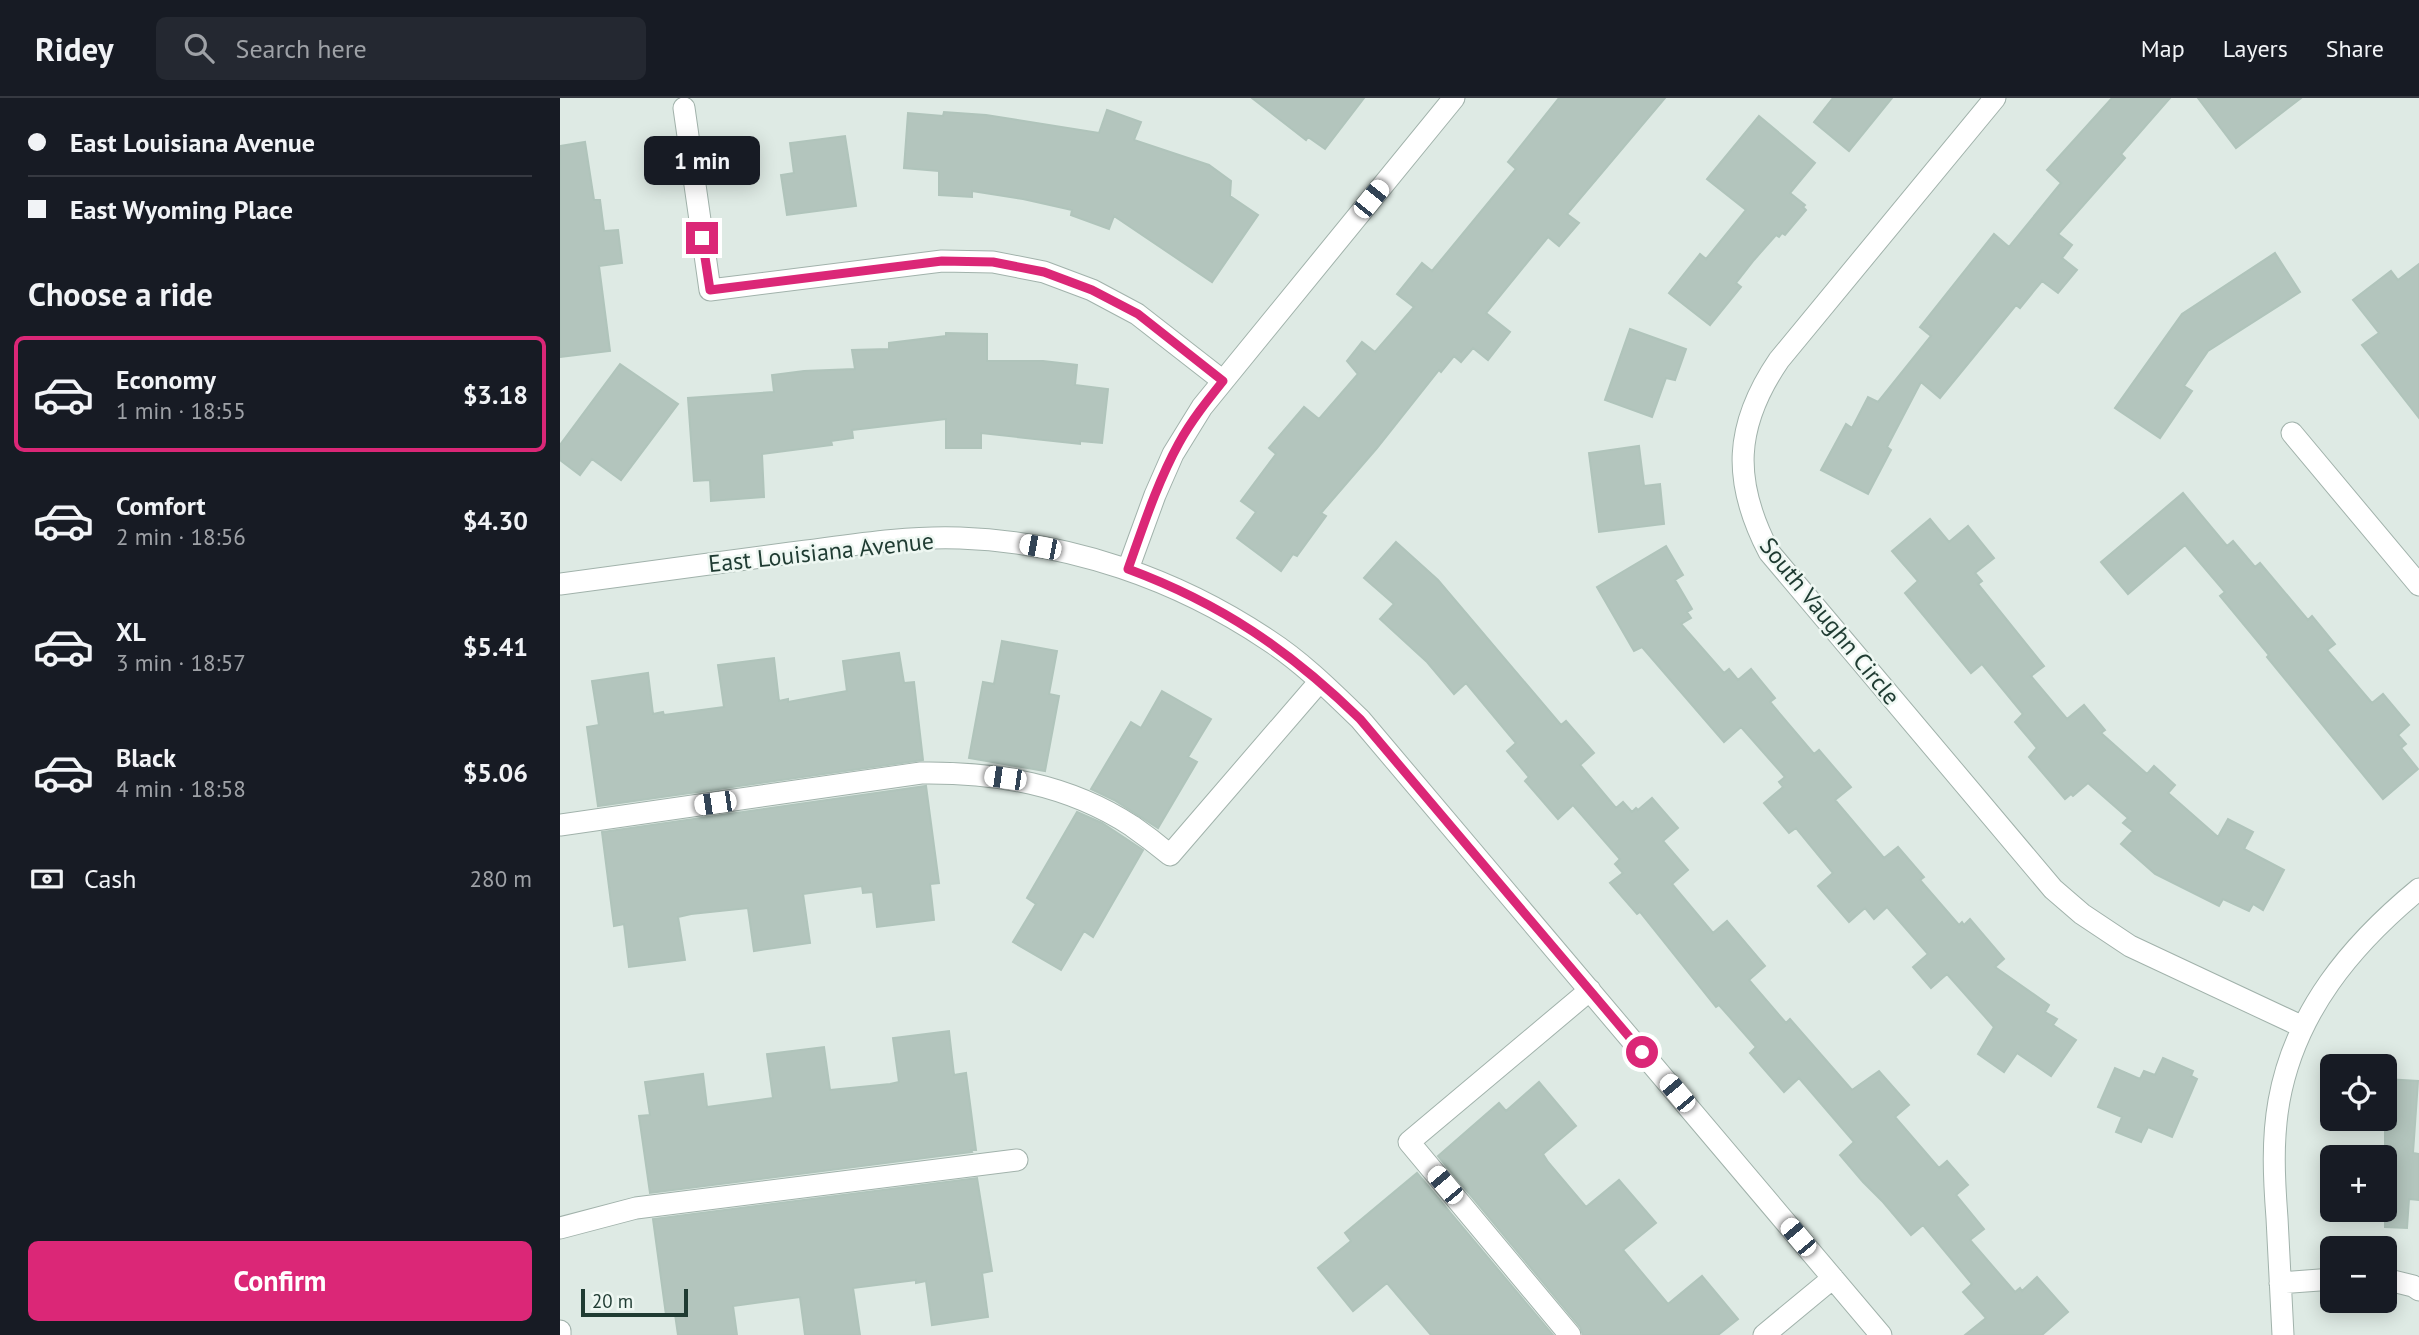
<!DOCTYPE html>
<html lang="en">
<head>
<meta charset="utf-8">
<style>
	:root { --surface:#171b24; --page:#242831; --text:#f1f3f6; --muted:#9ea1a6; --line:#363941; --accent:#db2777 }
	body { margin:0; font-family:"PT Sans",sans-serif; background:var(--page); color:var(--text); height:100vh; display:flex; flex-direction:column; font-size:26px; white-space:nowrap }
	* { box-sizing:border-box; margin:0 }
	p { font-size:23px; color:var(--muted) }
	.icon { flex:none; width:38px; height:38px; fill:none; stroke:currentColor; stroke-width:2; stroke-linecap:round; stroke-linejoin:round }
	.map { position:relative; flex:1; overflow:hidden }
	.sheet { display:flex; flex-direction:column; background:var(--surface); width:560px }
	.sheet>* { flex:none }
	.hud { display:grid; align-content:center; height:154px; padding:0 28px; background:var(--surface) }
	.controls { position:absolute; left:1760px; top:956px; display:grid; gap:14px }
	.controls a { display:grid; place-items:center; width:77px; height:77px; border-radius:10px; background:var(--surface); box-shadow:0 4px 18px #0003; font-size:35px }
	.scale { position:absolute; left:21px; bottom:18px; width:107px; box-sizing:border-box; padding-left:7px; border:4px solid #1f3b32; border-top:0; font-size:19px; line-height:24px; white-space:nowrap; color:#1f3b32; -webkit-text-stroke:5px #eef7f2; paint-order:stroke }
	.end { position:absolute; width:32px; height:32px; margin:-16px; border:9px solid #db2777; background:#fff; box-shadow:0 0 0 4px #fff }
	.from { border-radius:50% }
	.bubble { position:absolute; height:49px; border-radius:10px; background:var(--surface); box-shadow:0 4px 18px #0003; font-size:23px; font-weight:800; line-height:49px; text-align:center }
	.car { position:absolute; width:21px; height:42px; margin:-21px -10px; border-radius:9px; box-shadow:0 0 5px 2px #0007; background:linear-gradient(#fff 24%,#345 0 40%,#fff 0 76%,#345 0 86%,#fff 0) }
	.hud b { display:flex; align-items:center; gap:24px; height:66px; font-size:26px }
	.hud b+b { border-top:2px solid var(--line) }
	.hud i { width:18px; height:18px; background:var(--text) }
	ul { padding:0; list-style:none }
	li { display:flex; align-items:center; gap:21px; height:116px; margin:0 14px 10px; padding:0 14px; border:4px solid transparent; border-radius:10px }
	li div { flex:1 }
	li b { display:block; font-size:26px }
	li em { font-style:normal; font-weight:800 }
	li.current { border-color:var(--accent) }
	li>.icon { width:63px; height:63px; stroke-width:1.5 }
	h2 { padding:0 28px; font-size:32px; line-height:84px }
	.pay { display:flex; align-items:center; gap:18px; height:77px; padding:0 28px; font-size:26px }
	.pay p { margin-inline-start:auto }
	.primary-button { display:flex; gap:14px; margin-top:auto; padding:14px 28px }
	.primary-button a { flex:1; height:80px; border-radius:10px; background:var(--accent); color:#fff; font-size:28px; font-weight:800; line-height:80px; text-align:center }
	header { display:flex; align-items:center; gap:42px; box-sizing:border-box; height:98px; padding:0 35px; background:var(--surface); border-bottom:2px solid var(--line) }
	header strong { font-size:33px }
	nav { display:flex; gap:38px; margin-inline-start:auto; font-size:24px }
	.search { width:490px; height:63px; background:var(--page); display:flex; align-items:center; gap:18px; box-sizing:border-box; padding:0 24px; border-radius:10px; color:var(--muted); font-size:26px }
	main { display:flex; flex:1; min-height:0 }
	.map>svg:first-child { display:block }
	.building { fill:#b3c5bd; stroke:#b0c4bb; stroke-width:2 }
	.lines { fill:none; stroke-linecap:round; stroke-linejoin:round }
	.minor-casing { stroke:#a1b2ab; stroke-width:23 }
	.minor { stroke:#fff; stroke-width:21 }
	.route { stroke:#db2777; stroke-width:9 }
	.labels { text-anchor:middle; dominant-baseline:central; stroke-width:5; stroke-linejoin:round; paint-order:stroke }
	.street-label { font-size:24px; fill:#1f3b32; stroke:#eef7f2 }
</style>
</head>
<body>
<header>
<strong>Ridey</strong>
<div class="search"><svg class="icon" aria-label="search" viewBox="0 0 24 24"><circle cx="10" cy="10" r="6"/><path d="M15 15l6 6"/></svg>Search here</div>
<nav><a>Map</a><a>Layers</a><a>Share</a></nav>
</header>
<main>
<section class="sheet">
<div class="hud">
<b><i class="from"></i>East Louisiana Avenue</b>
<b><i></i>East Wyoming Place</b>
</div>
<h2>Choose a ride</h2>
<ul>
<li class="current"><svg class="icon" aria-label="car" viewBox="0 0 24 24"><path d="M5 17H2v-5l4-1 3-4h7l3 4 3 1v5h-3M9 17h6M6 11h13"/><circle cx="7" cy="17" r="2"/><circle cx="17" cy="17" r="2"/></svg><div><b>Economy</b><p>1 min · 18:55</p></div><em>$3.18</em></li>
<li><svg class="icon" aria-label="car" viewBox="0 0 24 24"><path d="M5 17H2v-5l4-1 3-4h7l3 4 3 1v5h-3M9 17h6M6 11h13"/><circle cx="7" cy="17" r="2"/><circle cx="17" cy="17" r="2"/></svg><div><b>Comfort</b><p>2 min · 18:56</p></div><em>$4.30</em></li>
<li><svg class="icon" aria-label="car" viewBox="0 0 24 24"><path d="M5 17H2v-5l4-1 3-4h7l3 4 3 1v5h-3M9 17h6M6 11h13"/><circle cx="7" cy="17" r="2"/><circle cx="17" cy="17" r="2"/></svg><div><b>XL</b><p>3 min · 18:57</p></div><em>$5.41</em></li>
<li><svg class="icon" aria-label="car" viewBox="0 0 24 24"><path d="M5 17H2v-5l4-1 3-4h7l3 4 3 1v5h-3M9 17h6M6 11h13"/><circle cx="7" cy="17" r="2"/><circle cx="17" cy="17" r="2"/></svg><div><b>Black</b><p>4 min · 18:58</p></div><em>$5.06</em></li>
</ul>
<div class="pay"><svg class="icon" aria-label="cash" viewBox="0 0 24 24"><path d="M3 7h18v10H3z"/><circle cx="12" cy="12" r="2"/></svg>Cash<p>280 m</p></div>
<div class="primary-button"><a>Confirm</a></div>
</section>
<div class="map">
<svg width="1859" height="1237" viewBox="0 0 1859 1237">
	<rect width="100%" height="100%" fill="#deeae4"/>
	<path class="building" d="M 692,0 L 804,0 L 765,51 L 748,39 L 746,42 Z
		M 999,0 L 1105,0 L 1007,116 L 1019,125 L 999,148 L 988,139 L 926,215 L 950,234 L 928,262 L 913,250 L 901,264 L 894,258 L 881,274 L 879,272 L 817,350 L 761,415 L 766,418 L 737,458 L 733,456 L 721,473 L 677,440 L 696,414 L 681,403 L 716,356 L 709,350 L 744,309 L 759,321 L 798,276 L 787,263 L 802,244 L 815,254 L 854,209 L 837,196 L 862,165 L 872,173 L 956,71 L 948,64 Z
		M 1273,0 L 1332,0 L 1289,53 L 1254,24 Z
		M 1552,0 L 1610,0 L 1561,56 L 1565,60 L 1498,136 L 1512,147 L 1502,160 L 1517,172 L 1498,195 L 1482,183 L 1460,210 L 1456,207 L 1380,300 L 1361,284 L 1327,349 L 1331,352 L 1308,396 L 1261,372 L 1286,326 L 1292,330 L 1308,299 L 1318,304 L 1371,238 L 1360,229 L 1434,136 L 1449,149 L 1501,85 L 1487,72 Z
		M 1638,0 L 1741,0 L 1676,50 Z
		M 547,12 L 581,24 L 574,42 L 649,67 L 671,83 L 670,98 L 698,117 L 652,184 L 554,118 L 549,131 L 511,117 L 512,112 L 463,101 L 412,93 L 412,99 L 379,97 L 379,73 L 344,70 L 348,15 L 383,18 L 384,14 L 426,17 L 539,35 Z
		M 1199,18 L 1255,65 L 1230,95 L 1245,107 L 1243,109 L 1246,112 L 1225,137 L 1222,135 L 1219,139 L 1216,137 L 1194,162 L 1176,185 L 1181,189 L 1150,227 L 1109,195 L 1140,156 L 1146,161 L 1186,112 L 1147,81 Z
		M 285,38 L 296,108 L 227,117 L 221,77 L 234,75 L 230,45 Z
		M 25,44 L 34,102 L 40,102 L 44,133 L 58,132 L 62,165 L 39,168 L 50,253 L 0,259 L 0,48 Z
		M 1715,155 L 1740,194 L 1648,253 L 1624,288 L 1632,293 L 1600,340 L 1555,310 L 1622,216 Z
		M 1859,166 L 1859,320 L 1802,247 L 1819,235 L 1793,202 L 1831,173 L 1838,182 Z
		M 1070,231 L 1126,251 L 1115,282 L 1106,280 L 1092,319 L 1045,302 Z
		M 386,235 L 427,236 L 427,263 L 483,263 L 517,267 L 515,287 L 548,291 L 542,345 L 520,343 L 520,346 L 421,335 L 421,350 L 386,350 L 386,321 L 292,332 L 293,340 L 271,343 L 272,347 L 202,356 L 204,399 L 151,403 L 150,382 L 134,383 L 128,300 L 214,294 L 212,277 L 244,273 L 295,271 L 292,252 L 329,251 L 329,245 L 386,238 Z
		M 60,266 L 118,306 L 61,382 L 32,361 L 20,377 L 0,362 L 0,347 Z
		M 1079,348 L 1084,388 L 1100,386 L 1104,426 L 1039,434 L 1029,355 Z
		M 1623,395 L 1667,448 L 1673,443 L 1695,469 L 1700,465 L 1748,522 L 1752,518 L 1775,546 L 1767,552 L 1812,605 L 1823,596 L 1849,627 L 1838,637 L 1846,646 L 1841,650 L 1858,671 L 1823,701 L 1707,559 L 1709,557 L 1660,498 L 1665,494 L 1625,447 L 1568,496 L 1541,464 Z
		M 1370,421 L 1389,444 L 1408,428 L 1434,460 L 1415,475 L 1422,483 L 1418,486 L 1484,568 L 1471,578 L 1507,621 L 1524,607 L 1545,632 L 1541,635 L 1587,676 L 1594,668 L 1615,687 L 1608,695 L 1658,739 L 1668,721 L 1693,734 L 1684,751 L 1724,772 L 1703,812 L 1693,806 L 1689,813 L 1663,801 L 1659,808 L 1595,776 L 1561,746 L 1573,733 L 1563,725 L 1568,720 L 1528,685 L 1513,698 L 1511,696 L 1505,701 L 1469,659 L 1477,650 L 1455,624 L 1463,616 L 1422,566 L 1411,575 L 1345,495 L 1358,483 L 1332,453 Z
		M 836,444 L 878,482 L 1001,627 L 1006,623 L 1034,655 L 1020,667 L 1056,710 L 1063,704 L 1072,714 L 1076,710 L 1078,712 L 1092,700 L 1118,730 L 1103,743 L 1128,772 L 1112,786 L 1153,835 L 1167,823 L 1205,868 L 1189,882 L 1226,925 L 1230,921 L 1292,992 L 1319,973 L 1349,1007 L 1335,1019 L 1379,1070 L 1387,1063 L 1408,1087 L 1396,1097 L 1424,1131 L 1410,1142 L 1455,1194 L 1460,1190 L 1462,1193 L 1477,1179 L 1508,1214 L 1482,1237 L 1405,1237 L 1426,1220 L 1403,1194 L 1412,1186 L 1363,1127 L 1351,1137 L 1323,1104 L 1303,1084 L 1280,1057 L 1294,1044 L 1239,980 L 1224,994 L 1190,955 L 1196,949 L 1159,907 L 1156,909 L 1080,814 L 1077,816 L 1050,785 L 1063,775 L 1055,766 L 1060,761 L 1013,707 L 998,721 L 965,683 L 969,679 L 947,653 L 956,645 L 906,585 L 894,596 L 867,564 L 820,521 L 834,506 L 804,480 Z
		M 1106,448 L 1123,477 L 1115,482 L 1132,511 L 1127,514 L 1131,520 L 1121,526 L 1164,575 L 1169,571 L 1178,582 L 1191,571 L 1215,600 L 1210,604 L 1254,656 L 1259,652 L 1291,689 L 1275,702 L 1324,760 L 1338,749 L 1364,779 L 1360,782 L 1399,827 L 1402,824 L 1404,827 L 1410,821 L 1444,861 L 1435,869 L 1489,907 L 1485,914 L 1497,921 L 1493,927 L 1516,942 L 1491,978 L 1457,955 L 1444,974 L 1418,956 L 1434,929 L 1387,876 L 1371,890 L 1353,869 L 1368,856 L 1327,809 L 1314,821 L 1305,810 L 1289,824 L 1258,788 L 1273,775 L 1236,730 L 1229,735 L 1204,705 L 1223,689 L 1219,684 L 1225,679 L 1181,629 L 1164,644 L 1082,549 L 1074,553 L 1037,489 Z
		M 442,543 L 497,553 L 489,596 L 499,598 L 485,673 L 409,660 L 423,584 L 434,586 Z
		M 339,555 L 344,585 L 354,584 L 363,662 L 38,708 L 27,629 L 39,627 L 32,583 L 88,575 L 93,616 L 103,614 L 104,617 L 164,609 L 158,567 L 214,560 L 219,603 L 228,601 L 228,604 L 287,593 L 283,563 Z
		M 602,593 L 651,621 L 628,659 L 637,664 L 598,730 L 554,702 L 531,691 L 571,624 L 581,630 Z
		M 366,688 L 379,785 L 370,786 L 374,822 L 317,829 L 313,794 L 303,795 L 302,788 L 243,796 L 250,845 L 194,853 L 188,810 L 131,816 L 118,819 L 125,862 L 69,869 L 64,826 L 54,828 L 42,734 Z
		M 517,714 L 542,725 L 583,752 L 533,839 L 524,833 L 501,872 L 453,844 L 476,806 L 467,800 Z
		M 389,933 L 394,977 L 406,975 L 416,1052 L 411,1052 L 412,1054 L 90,1095 L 79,1018 L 90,1017 L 85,984 L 143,976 L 147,1009 L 213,1000 L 207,956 L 264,949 L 270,992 L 330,986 L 339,984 L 333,940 Z
		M 1603,960 L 1633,973 L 1631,978 L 1637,981 L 1612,1039 L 1588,1029 L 1581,1044 L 1556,1034 L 1562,1019 L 1538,1009 L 1555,970 L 1580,981 L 1584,973 L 1595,977 Z
		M 1825,981 L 1858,983 L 1853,1055 L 1859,1056 L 1859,1102 L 1849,1101 L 1847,1130 L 1825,1129 Z
		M 979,984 L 1016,1028 L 983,1056 L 988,1064 L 1026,1109 L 1059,1082 L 1096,1125 L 1063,1152 L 1108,1206 L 1142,1178 L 1178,1221 L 1158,1237 L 1023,1237 L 1020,1229 L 878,1058 L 939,1005 L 946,1013 Z
		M 857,1075 L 993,1237 L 871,1237 L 827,1185 L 793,1213 L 758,1170 L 791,1143 L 785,1135 Z
		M 417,1080 L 432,1173 L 422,1175 L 428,1219 L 372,1227 L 366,1183 L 356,1185 L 356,1182 L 293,1190 L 300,1237 L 245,1237 L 240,1199 L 173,1208 L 177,1237 L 118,1237 L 115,1216 L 106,1217 L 93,1121 Z"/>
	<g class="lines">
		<defs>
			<path id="minor" d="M 1435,0 L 1219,262 C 1174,328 1172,383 1209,454 L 1493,791 L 1522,816 L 1570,848 L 1743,929
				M 124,10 L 150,192 L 382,163 L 433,164 L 484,174 L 532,192 L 577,216 L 663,283
				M 1732,335 L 1859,487
				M 568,471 L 595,397 L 613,356 L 642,309 L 894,0
				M 0,486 C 77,476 154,465 231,455 C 287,448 343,438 400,440 C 510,444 617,481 708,542 C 742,564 771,593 800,621 L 1321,1237
				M 0,727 L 361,675 C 436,674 508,686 572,728 C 585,737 598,747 610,757 L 760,583
				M 0,1130 L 76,1110 L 457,1062
				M 1825,1181 L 1853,1188 L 1859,1192
				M 1720,1185 L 1773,1181
				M 0,1233 L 0,1237
				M 1010,1237 L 849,1044 L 1030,892
				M 1204,1237 L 1273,1180
				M 1723,1237 C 1721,1198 1719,1159 1717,1120 C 1714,1081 1712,1042 1719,1003 C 1735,914 1791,847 1859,791"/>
		</defs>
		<use href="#minor" class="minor-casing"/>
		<use href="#minor" class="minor"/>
	</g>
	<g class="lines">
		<path class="route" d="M 142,140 L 150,192 L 382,163 L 433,164 L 484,174 L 532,192 L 578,216 L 663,283 C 647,303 631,323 619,345 C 597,385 583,429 568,471 C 662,506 729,552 800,621 L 1082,954"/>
	</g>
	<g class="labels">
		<g class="street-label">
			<text transform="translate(261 454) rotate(-6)">East Louisiana Avenue</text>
			<text transform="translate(1270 523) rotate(51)">South Vaughn Circle</text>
		</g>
	</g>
</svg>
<div class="controls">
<a><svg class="icon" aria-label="locate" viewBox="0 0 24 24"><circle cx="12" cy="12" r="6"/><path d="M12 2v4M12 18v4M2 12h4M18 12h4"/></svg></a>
<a>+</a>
<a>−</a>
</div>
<div class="scale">20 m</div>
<i class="end from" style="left:1082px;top:954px"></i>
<i class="end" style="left:142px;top:140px"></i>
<div class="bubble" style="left:84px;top:38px;width:116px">1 min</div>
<i class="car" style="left:811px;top:101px;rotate:39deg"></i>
<i class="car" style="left:480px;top:449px;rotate:281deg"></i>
<i class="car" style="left:445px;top:680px;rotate:278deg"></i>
<i class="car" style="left:155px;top:705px;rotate:262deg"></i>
<i class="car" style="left:1117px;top:995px;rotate:320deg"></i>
<i class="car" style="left:885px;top:1087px;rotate:320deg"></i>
<i class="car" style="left:1238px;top:1139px;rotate:320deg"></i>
</div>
</main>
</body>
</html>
